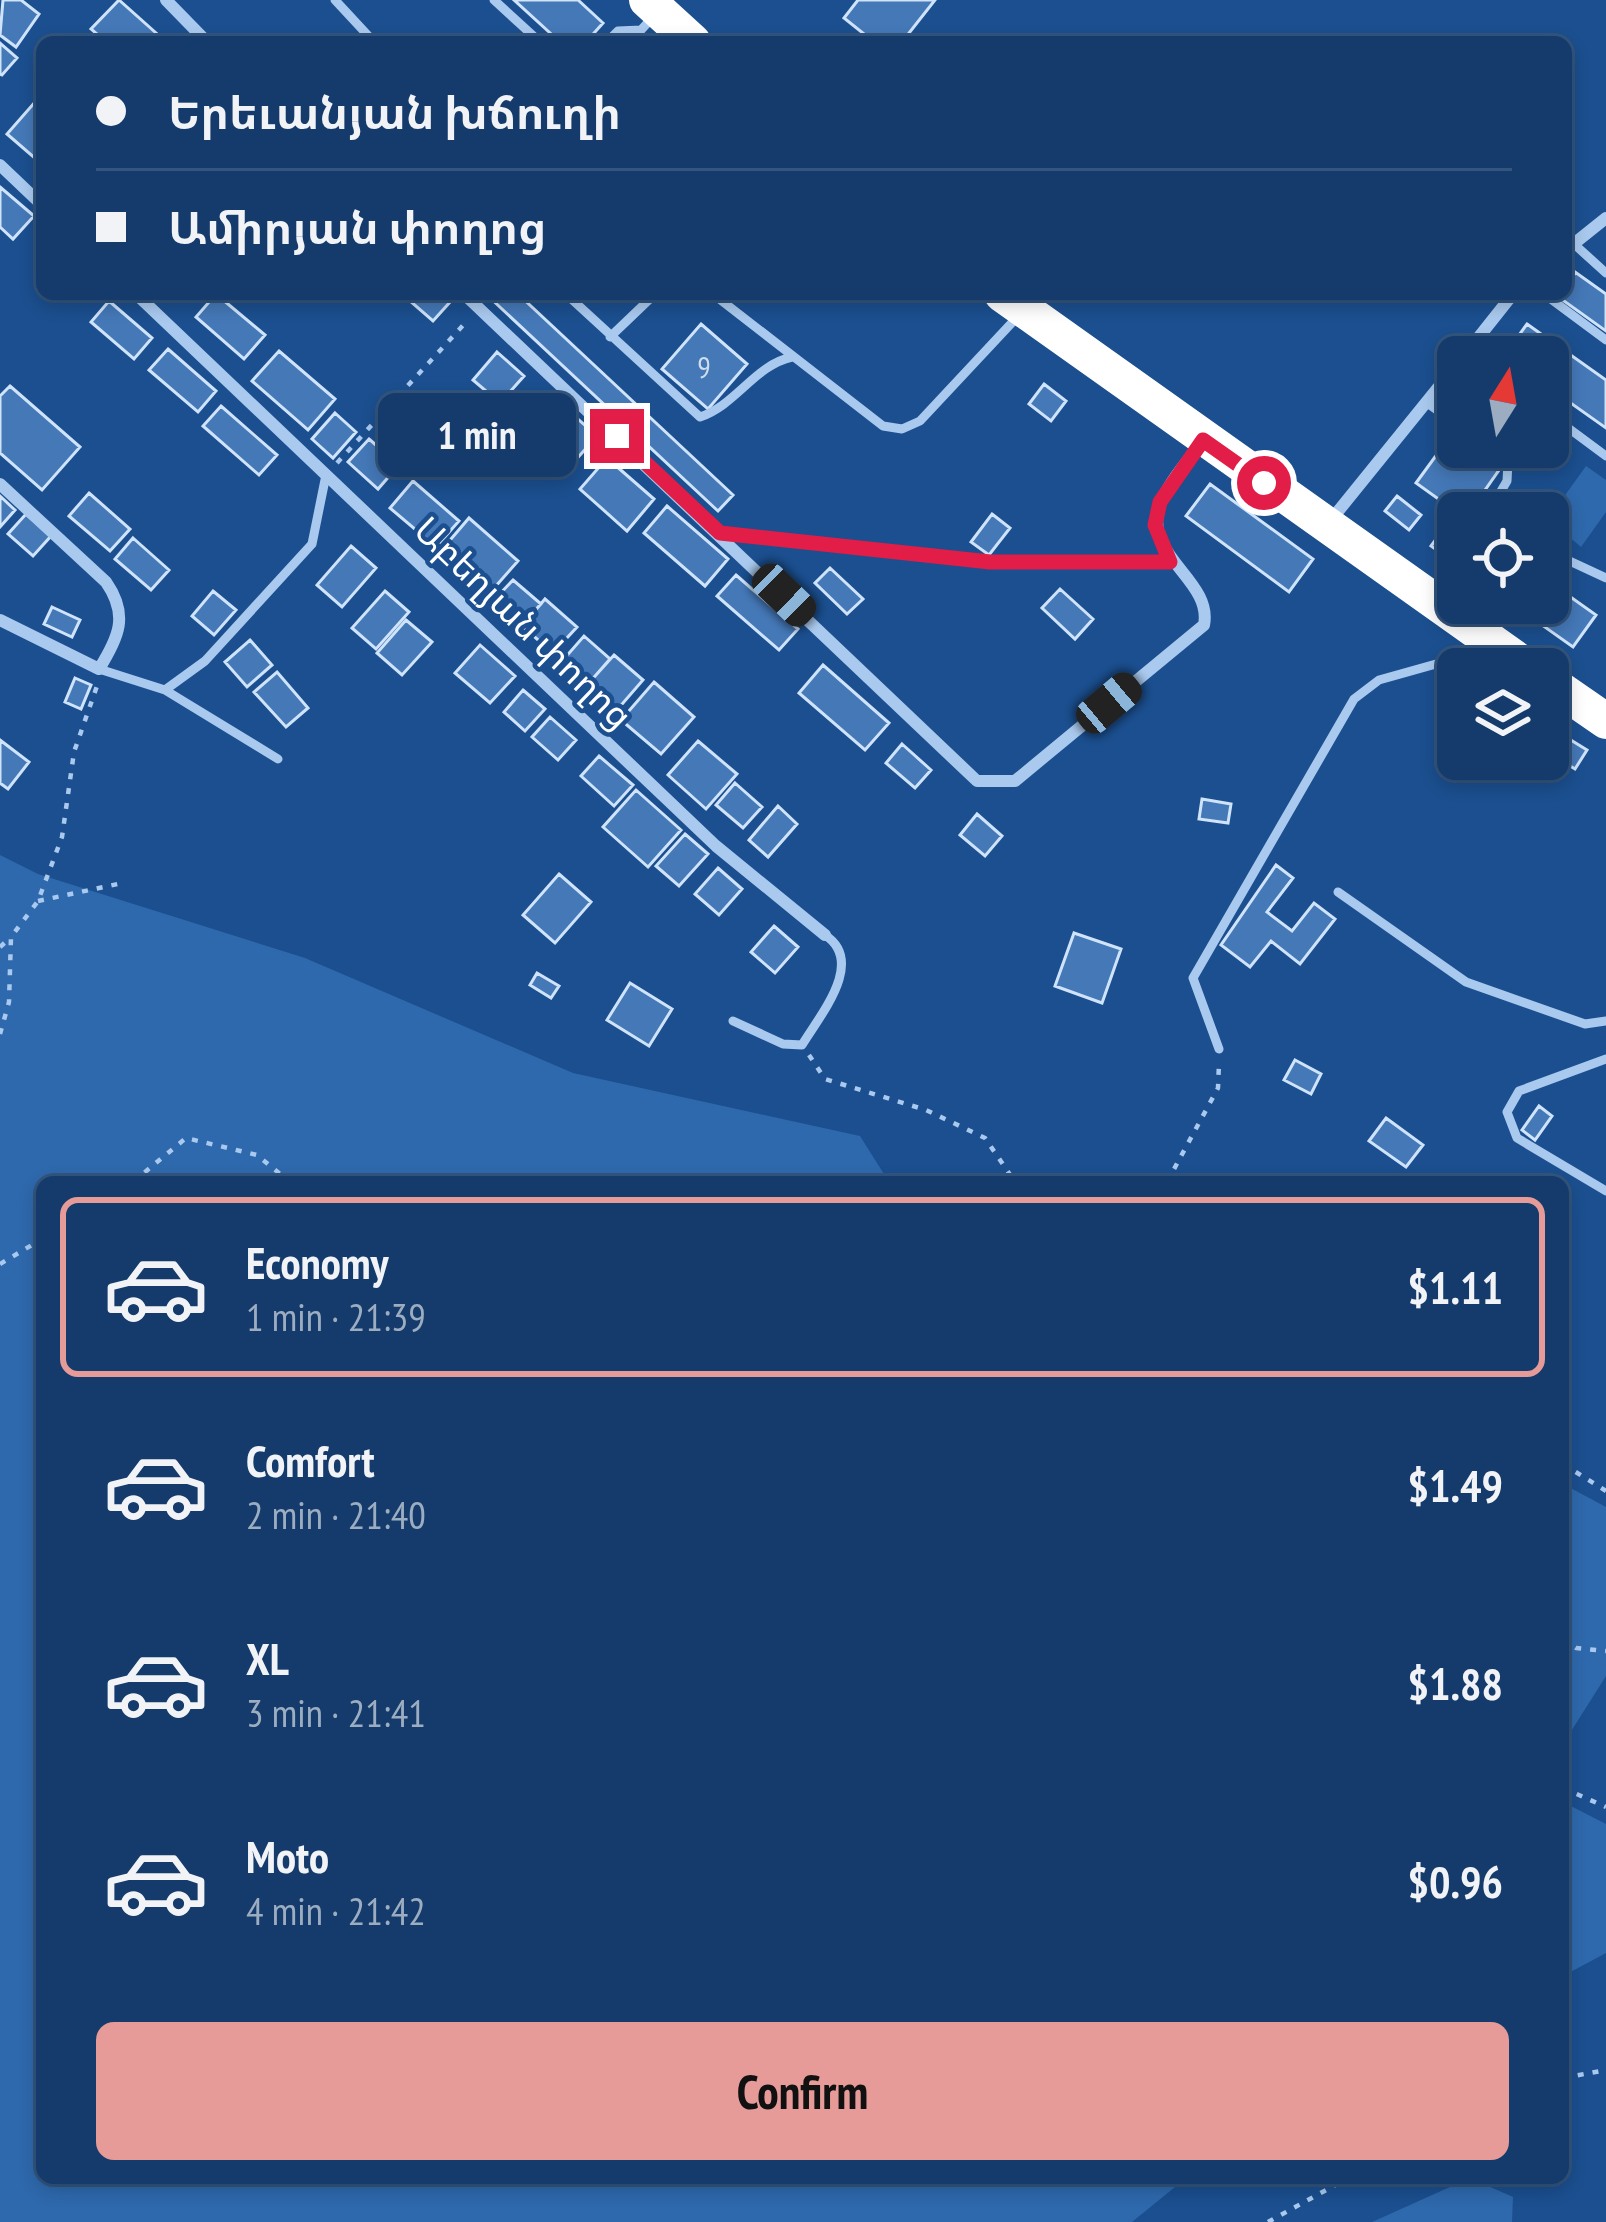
<!DOCTYPE html>
<html lang="en">
<head>
<meta charset="utf-8">
<style>
	:root { --surface:#143b6b; --page:#214673; --text:#f1f3f6; --muted:#9dadc1; --line:#33557e; --accent:#e69b98 }
	body { margin:0; font-family:"PT Sans Narrow","Noto Sans Armenian",sans-serif; background:var(--page); color:var(--text); height:100vh; display:flex; flex-direction:column; font-size:45px; white-space:nowrap }
	* { box-sizing:border-box; margin:0 }
	p { font-size:39px; color:var(--muted) }
	.icon { flex:none; width:66px; height:66px; fill:none; stroke:currentColor; stroke-width:2; stroke-linecap:round; stroke-linejoin:round }
	.map { position:relative; flex:1; overflow:hidden }
	.drawer { position:absolute; left:36px; top:1176px; width:1533px; height:1008px; display:flex; flex-direction:column; background:var(--surface); border-radius:18px; box-shadow:0 6px 18px #0003,0 0 0 3px var(--line) }
	.drawer>* { flex:none }
	.guide { position:absolute; left:36px; top:36px; width:1536px; height:264px; border-radius:18px; box-shadow:0 6px 18px #0003,0 0 0 3px var(--line); display:grid; align-content:center; height:264px; padding:0 60px; background:var(--surface) }
	.needle { width:78px; rotate:11deg }
	.buttons { position:absolute; left:1437px; top:336px; display:grid; gap:24px }
	.buttons a { display:grid; place-items:center; width:132px; height:132px; border-radius:18px; background:var(--surface); box-shadow:0 6px 18px #0003,0 0 0 3px var(--line); font-size:60px }
	.end { position:absolute; width:54px; height:54px; margin:-27px; border:15px solid #e11d48; background:#fff; box-shadow:0 0 0 6px #fff }
	.from { border-radius:50% }
	.bubble { position:absolute; height:84px; border-radius:18px; background:var(--surface); box-shadow:0 6px 18px #0003,0 0 0 3px var(--line); font-size:39px; font-weight:700; line-height:84px; text-align:center }
	.car { position:absolute; width:36px; height:72px; margin:-36px -18px; border-radius:15px; box-shadow:0 0 9px 3px #0007; background:linear-gradient(#222 24%,#8ab4d8 0 40%,#222 0 76%,#8ab4d8 0 86%,#222 0) }
	.guide b { display:flex; align-items:center; gap:42px; height:114px; font-size:45px }
	.guide b+b { border-top:3px solid var(--line) }
	.guide i { width:30px; height:30px; background:var(--text) }
	ul { padding:21px 0 0; list-style:none }
	li { display:flex; align-items:center; gap:36px; height:180px; margin:0 24px 18px; padding:0 36px; border:6px solid transparent; border-radius:18px }
	li div { flex:1 }
	li b { display:block; font-size:45px }
	li em { font-style:normal; font-weight:700 }
	li.active { border-color:var(--accent) }
	li>.icon { width:108px; height:108px; stroke-width:1.5 }
	.button { display:flex; gap:24px; margin-top:auto; padding:24px 60px }
	.button a { flex:1; height:138px; border-radius:18px; background:var(--accent); color:#111; font-size:48px; font-weight:700; line-height:138px; text-align:center }
	.map>svg:first-child { display:block }
	.green { fill:#2e69ad }
	.building { fill:#4478b7; stroke:#cfe3fa; stroke-width:3 }
	.lines { fill:none; stroke-linecap:round; stroke-linejoin:round }
	.path { stroke:#a9c9ee; stroke-width:4.5; stroke-dasharray:6 9; stroke-linecap:butt }
	.lane { stroke:#a9c9ee; stroke-width:9 }
	.street { stroke:#a9c9ee; stroke-width:12 }
	.highway { stroke:#fff; stroke-width:36 }
	.route { stroke:#e11d48; stroke-width:15 }
	.labels { text-anchor:middle; dominant-baseline:central; stroke-width:9; stroke-linejoin:round; paint-order:stroke }
	.number-label { font-size:30px; fill:#d0dded }
	.street-label { font-size:36px; fill:#fff; stroke:#1b4f8f }
</style>
</head>
<body>
<div class="map">
<svg width="1606" height="2222" viewBox="0 0 1606 2222">
	<rect width="100%" height="100%" fill="#1b4f8f"/>
	<path class="green" d="M 1586,466 L 1606,480 L 1606,512 L 1581,547 L 1548,519 Z
		M 0,855 L 38,874 L 305,958 L 573,1073 L 860,1136 L 889,1182 L 42,1182 L 42,2178 L 1186,2178 L 1132,2222 L 0,2222 Z
		M 1563,1484 L 1606,1507 L 1606,1676 L 1563,1744 Z
		M 1563,1802 L 1606,1824 L 1606,1953 L 1563,1976 Z
		M 1470,2178 L 1513,2197 L 1512,2222 L 1372,2222 Z"/>
	<path class="building" d="M 3,0 L 21,0 L 39,14 L 16,47 L 0,35 Z
		M 119,0 L 165,41 L 164,42 L 106,42 L 91,29 Z
		M 514,0 L 578,0 L 603,23 L 586,42 L 560,42 Z
		M 858,0 L 935,0 L 902,42 L 874,42 L 844,18 Z
		M 0,43 L 17,58 L 2,75 L 0,74 Z
		M 35,102 L 42,108 L 42,155 L 37,160 L 7,134 Z
		M 0,187 L 34,216 L 13,239 L 0,227 Z
		M 1575,272 L 1606,294 L 1606,331 L 1557,296 L 1566,294 Z
		M 216,294 L 265,335 L 244,359 L 196,317 Z
		M 402,294 L 441,294 L 450,302 L 433,321 Z
		M 486,294 L 518,294 L 733,495 L 718,511 Z
		M 109,301 L 152,338 L 134,359 L 91,322 Z
		M 701,324 L 747,364 L 708,409 L 662,369 Z
		M 1527,324 L 1606,380 L 1606,428 L 1548,387 L 1548,357 L 1504,356 Z
		M 168,349 L 216,391 L 198,412 L 149,370 Z
		M 279,351 L 335,399 L 308,430 L 252,381 Z
		M 497,352 L 524,376 L 500,403 L 473,380 Z
		M 1044,384 L 1066,401 L 1051,421 L 1029,404 Z
		M 10,386 L 80,447 L 42,490 L 0,453 L 0,396 Z
		M 554,398 L 597,436 L 574,462 L 531,424 Z
		M 221,406 L 277,455 L 259,475 L 203,426 Z
		M 335,413 L 356,432 L 333,458 L 312,439 Z
		M 1451,435 L 1458,447 L 1467,447 L 1499,470 L 1469,513 L 1458,513 L 1416,483 Z
		M 369,439 L 399,465 L 378,489 L 348,462 Z
		M 607,458 L 654,499 L 627,531 L 580,489 Z
		M 413,481 L 459,521 L 436,547 L 390,508 Z
		M 1210,484 L 1313,559 L 1289,592 L 1186,516 Z
		M 89,493 L 130,529 L 110,551 L 69,516 Z
		M 0,496 L 15,510 L 0,527 Z
		M 1397,496 L 1421,515 L 1409,530 L 1385,511 Z
		M 667,506 L 728,559 L 705,586 L 644,533 Z
		M 26,514 L 51,536 L 33,556 L 8,534 Z
		M 992,514 L 1010,528 L 989,555 L 971,542 Z
		M 1454,515 L 1458,518 L 1458,565 L 1431,546 Z
		M 469,518 L 518,561 L 488,595 L 439,553 Z
		M 133,538 L 169,570 L 151,590 L 115,559 Z
		M 351,546 L 376,568 L 342,607 L 317,585 Z
		M 830,568 L 863,599 L 847,614 L 815,583 Z
		M 736,575 L 798,629 L 779,650 L 717,596 Z
		M 513,580 L 541,604 L 524,623 L 496,598 Z
		M 1548,581 L 1596,615 L 1573,647 L 1511,603 L 1548,603 Z
		M 1060,589 L 1093,619 L 1075,639 L 1042,608 Z
		M 213,591 L 236,610 L 214,635 L 192,616 Z
		M 385,591 L 409,612 L 376,649 L 352,628 Z
		M 545,599 L 577,627 L 553,653 L 522,626 Z
		M 52,607 L 80,620 L 72,637 L 44,624 Z
		M 406,620 L 432,642 L 402,675 L 377,653 Z
		M 584,636 L 610,659 L 589,683 L 563,660 Z
		M 250,640 L 272,665 L 247,687 L 225,662 Z
		M 480,645 L 515,676 L 490,703 L 455,673 Z
		M 614,655 L 643,680 L 617,710 L 587,685 Z
		M 823,665 L 889,723 L 865,750 L 799,693 Z
		M 277,672 L 308,708 L 286,727 L 254,692 Z
		M 75,678 L 91,685 L 81,709 L 65,702 Z
		M 654,682 L 694,717 L 661,754 L 621,720 Z
		M 523,690 L 545,709 L 525,731 L 504,712 Z
		M 550,717 L 576,740 L 558,760 L 532,737 Z
		M 1548,726 L 1587,750 L 1575,769 L 1548,752 Z
		M 0,740 L 29,762 L 8,789 L 0,783 Z
		M 698,741 L 737,774 L 706,809 L 668,775 Z
		M 902,744 L 931,770 L 915,788 L 886,763 Z
		M 599,756 L 633,785 L 614,806 L 581,776 Z
		M 735,783 L 762,807 L 743,828 L 716,805 Z
		M 636,790 L 681,830 L 648,867 L 603,827 Z
		M 1202,799 L 1231,804 L 1228,823 L 1199,819 Z
		M 778,806 L 797,824 L 768,857 L 749,840 Z
		M 977,814 L 1002,836 L 985,856 L 960,835 Z
		M 685,834 L 708,854 L 679,886 L 656,866 Z
		M 1276,865 L 1293,878 L 1267,912 L 1292,931 L 1314,903 L 1335,919 L 1300,964 L 1271,941 L 1250,967 L 1221,945 Z
		M 718,868 L 742,889 L 719,915 L 695,894 Z
		M 559,874 L 591,902 L 555,943 L 523,915 Z
		M 774,926 L 798,947 L 775,973 L 751,952 Z
		M 1074,933 L 1121,949 L 1102,1003 L 1055,986 Z
		M 537,973 L 559,986 L 551,998 L 530,985 Z
		M 630,983 L 672,1009 L 649,1046 L 607,1020 Z
		M 1295,1060 L 1321,1074 L 1311,1094 L 1284,1080 Z
		M 1539,1106 L 1552,1116 L 1535,1140 L 1522,1130 Z
		M 1386,1118 L 1423,1145 L 1406,1167 L 1369,1141 Z"/>
	<g class="lines">
		<path class="path" d="M 337,463 L 467,321
			M 38,901 L 118,884
			M 0,947 L 11,937
			M 0,1034 L 9,1002 L 11,937 L 38,901 L 62,837 L 74,752 L 97,686
			M 809,1055 L 825,1079 L 926,1110 L 985,1138 L 1015,1182
			M 133,1182 L 186,1138 L 257,1155 L 290,1182
			M 1167,1182 L 1218,1088 L 1219,1063
			M 0,1264 L 42,1239
			M 1563,1464 L 1606,1491
			M 1563,1639 L 1576,1648 L 1606,1651
			M 1563,1788 L 1606,1807
			M 1563,2078 L 1606,2070
			M 1268,2222 L 1348,2178"/>
		<path class="lane" d="M 335,0 L 374,42
			M 494,0 L 540,42
			M 607,42 L 618,31 L 641,30 L 652,18
			M 1574,244 L 1606,273
			M 566,294 L 700,417 C 736,405 755,365 792,357
			M 713,294 L 883,426 L 902,429 L 920,421 L 1020,314
			M 1544,294 L 1606,340
			M 610,337 L 655,294
			M 1426,402 L 1458,425
			M 1548,413 L 1606,456
			M 1488,447 L 1508,462 L 1507,481 L 1494,503 L 1498,513
			M 720,533 L 990,562 L 1170,562
			M 1548,551 L 1606,578
			M 99,669 L 165,690 L 205,661 L 312,544 L 326,475
			M 165,690 L 278,759
			M 1338,892 L 1466,982 L 1585,1024 L 1606,1021
			M 733,1021 L 783,1044 L 802,1045 C 820,1015 866,962 825,935
			M 1219,1049 L 1193,978 L 1354,699 L 1379,680 L 1486,650
			M 1606,1059 L 1519,1091 L 1507,1112 L 1517,1138 L 1606,1191"/>
		<path class="street" d="M 166,0 L 207,42
			M 0,165 L 42,205
			M 1566,250 L 1606,218
			M 136,294 L 716,846 L 825,935
			M 464,294 L 977,781 L 1015,781 L 1204,625 C 1213,580 1142,556 1160,505 C 1168,482 1189,460 1203,440
			M 1463,357 L 1513,294
			M 0,484 L 106,582 C 129,615 119,637 99,669 L 0,620
			M 1331,520 L 1458,363"/>
		<path class="highway" d="M 647,0 L 693,42
			M 1002,294 L 1530,669
			M 1548,681 L 1606,721"/>
	</g>
	<g class="lines">
		<path class="route" d="M 617,436 L 720,533 L 990,562 L 1170,562 L 1155,525 L 1160,502 L 1203,440 L 1264,483"/>
	</g>
	<g class="labels">
		<g class="number-label">
			<text x="704" y="366">9</text>
		</g>
		<g class="street-label">
			<text transform="translate(524 622) rotate(44)">Աբեղյան փողոց</text>
		</g>
	</g>
</svg>
<div class="buttons">
<a><svg class="needle" viewBox="-14 -14 28 28"><path d="M0-13l5 13h-10z" fill="#e53935"/><path d="M0 13l5-13h-10z" fill="#9dadc1"/></svg></a>
<a><svg class="icon" aria-label="locate" viewBox="0 0 24 24"><circle cx="12" cy="12" r="6"/><path d="M12 2v4M12 18v4M2 12h4M18 12h4"/></svg></a>
<a><svg class="icon" aria-label="layers" viewBox="0 0 24 24"><path d="M12 4l9 5-9 5-9-5zM3 14l9 5 9-5"/></svg></a>
</div>
<i class="end from" style="left:1264px;top:483px"></i>
<i class="end" style="left:617px;top:436px"></i>
<div class="bubble" style="left:378px;top:393px;width:198px">1 min</div>
<i class="car" style="left:784px;top:595px;rotate:134deg"></i>
<i class="car" style="left:1109px;top:703px;rotate:50deg"></i>
<div class="guide">
<b><i class="from"></i>Երեւանյան խճուղի</b>
<b><i></i>Ամիրյան փողոց</b>
</div>
<section class="drawer">
<ul>
<li class="active"><svg class="icon" aria-label="car" viewBox="0 0 24 24"><path d="M5 17H2v-5l4-1 3-4h7l3 4 3 1v5h-3M9 17h6M6 11h13"/><circle cx="7" cy="17" r="2"/><circle cx="17" cy="17" r="2"/></svg><div><b>Economy</b><p>1 min · 21:39</p></div><em>$1.11</em></li>
<li><svg class="icon" aria-label="car" viewBox="0 0 24 24"><path d="M5 17H2v-5l4-1 3-4h7l3 4 3 1v5h-3M9 17h6M6 11h13"/><circle cx="7" cy="17" r="2"/><circle cx="17" cy="17" r="2"/></svg><div><b>Comfort</b><p>2 min · 21:40</p></div><em>$1.49</em></li>
<li><svg class="icon" aria-label="car" viewBox="0 0 24 24"><path d="M5 17H2v-5l4-1 3-4h7l3 4 3 1v5h-3M9 17h6M6 11h13"/><circle cx="7" cy="17" r="2"/><circle cx="17" cy="17" r="2"/></svg><div><b>XL</b><p>3 min · 21:41</p></div><em>$1.88</em></li>
<li><svg class="icon" aria-label="car" viewBox="0 0 24 24"><path d="M5 17H2v-5l4-1 3-4h7l3 4 3 1v5h-3M9 17h6M6 11h13"/><circle cx="7" cy="17" r="2"/><circle cx="17" cy="17" r="2"/></svg><div><b>Moto</b><p>4 min · 21:42</p></div><em>$0.96</em></li>
</ul>
<div class="button"><a>Confirm</a></div>
</section>
</div>
</body>
</html>
